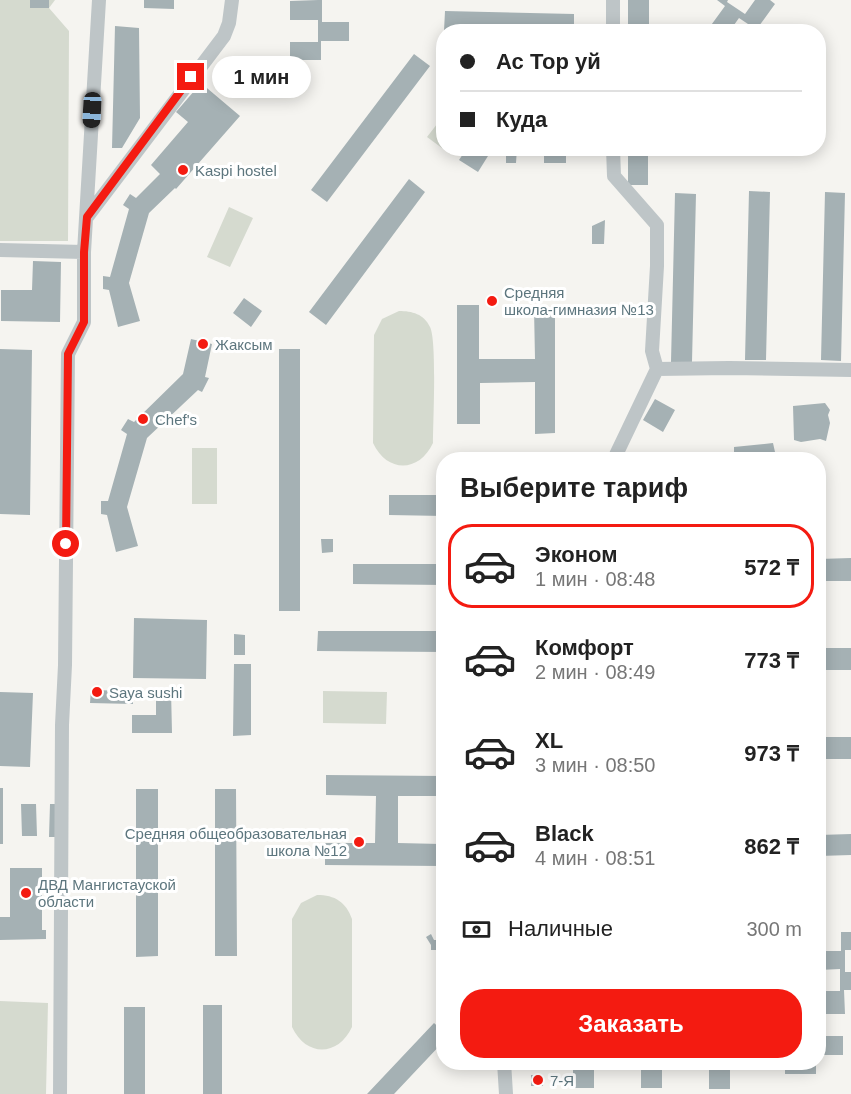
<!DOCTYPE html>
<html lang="ru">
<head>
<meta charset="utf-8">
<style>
	:root { --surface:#fff; --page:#f2f2f2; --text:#222; --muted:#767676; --line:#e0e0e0; --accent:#f41b11 }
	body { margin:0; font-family:Helvetica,sans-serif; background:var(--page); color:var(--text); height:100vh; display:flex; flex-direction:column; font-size:22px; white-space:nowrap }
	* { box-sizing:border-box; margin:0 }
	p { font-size:20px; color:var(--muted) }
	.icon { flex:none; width:33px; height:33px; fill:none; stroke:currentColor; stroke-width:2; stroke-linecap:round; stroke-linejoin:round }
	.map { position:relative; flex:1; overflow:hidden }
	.side { position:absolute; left:436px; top:452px; width:390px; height:618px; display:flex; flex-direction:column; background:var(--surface); border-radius:24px; box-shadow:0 3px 15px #0003 }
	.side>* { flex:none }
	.hud { position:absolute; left:436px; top:24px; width:390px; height:132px; border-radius:24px; box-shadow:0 3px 15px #0003; display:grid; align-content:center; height:132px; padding:0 24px; background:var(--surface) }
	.end { position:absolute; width:27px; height:27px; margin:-14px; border:8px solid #f41b11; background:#fff; box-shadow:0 0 0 3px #fff }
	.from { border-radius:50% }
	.bubble { position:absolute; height:42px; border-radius:21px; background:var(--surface); box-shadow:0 3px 15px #0003; font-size:20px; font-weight:800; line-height:42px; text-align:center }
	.car { position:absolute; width:18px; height:36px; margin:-18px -9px; border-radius:8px; box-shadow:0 0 4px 2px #0007; background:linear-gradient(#222 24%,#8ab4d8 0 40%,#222 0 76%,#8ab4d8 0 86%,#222 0) }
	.hud b { display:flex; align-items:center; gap:21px; height:57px; font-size:22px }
	.hud b+b { border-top:2px solid var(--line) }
	.hud i { width:15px; height:15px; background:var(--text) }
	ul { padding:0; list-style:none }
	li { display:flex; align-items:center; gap:18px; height:84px; margin:0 12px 9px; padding:0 12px; border:3px solid transparent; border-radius:24px }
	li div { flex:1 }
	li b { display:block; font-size:22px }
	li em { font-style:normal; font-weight:800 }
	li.current { border-color:var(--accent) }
	li>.icon { width:54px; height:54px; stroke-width:1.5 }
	h2 { padding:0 24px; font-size:27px; line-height:72px }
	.pay { display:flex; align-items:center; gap:15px; height:66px; padding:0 24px; font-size:22px }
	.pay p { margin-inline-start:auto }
	.button { display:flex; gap:12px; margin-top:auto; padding:12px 24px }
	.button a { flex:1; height:69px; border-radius:24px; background:var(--accent); color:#fff; font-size:24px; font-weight:800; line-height:69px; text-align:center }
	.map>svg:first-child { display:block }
	.green { fill:#d5dacf }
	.building { fill:#a5b1b4 }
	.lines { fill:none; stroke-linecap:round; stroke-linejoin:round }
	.street { stroke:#bec5c7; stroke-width:14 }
	.route { stroke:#f41b11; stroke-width:8 }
	.poi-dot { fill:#f41b11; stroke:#fff; stroke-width:2 }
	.labels { text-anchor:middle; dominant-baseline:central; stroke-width:6; stroke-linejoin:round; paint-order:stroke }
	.poi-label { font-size:15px; fill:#5d767e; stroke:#fff; text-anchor:start }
</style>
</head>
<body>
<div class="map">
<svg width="851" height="1094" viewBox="0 0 851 1094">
	<rect width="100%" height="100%" fill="#f5f4f0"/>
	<path class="green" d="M 0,0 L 55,0 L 49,8 L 69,31 L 68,241 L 0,241 Z
		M 444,115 L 444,148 L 454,149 L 450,154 L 427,137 Z
		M 229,207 L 253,218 L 230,267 L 207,257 Z
		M 399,311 C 412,311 424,314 430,327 C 437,340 433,422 433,443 C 419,473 387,473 373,443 L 374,335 L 382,319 Z
		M 192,448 L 217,448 L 217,504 L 192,504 Z
		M 323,691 L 387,692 L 386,724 L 323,723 Z
		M 317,895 C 335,895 346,902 352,919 L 352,1027 C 338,1057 306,1057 292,1027 L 292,919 L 301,903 Z
		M 0,1001 L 48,1003 L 46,1094 L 0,1094 Z"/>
	<path class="building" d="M 30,0 L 49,0 L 49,8 L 30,8 Z
		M 144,0 L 174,0 L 174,9 L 144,8 Z
		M 318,0 L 322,0 L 322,22 L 349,22 L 349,41 L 321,41 L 321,60 L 290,60 L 290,42 L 318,42 L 318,20 L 290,20 L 290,1 Z
		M 628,0 L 649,0 L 649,32 L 628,32 Z
		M 717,0 L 728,0 L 727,2 L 745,14 L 755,0 L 770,0 L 775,4 L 759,26 L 766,32 L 756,32 L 757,30 L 739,18 L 729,32 L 714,32 L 709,28 L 725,6 Z
		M 445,11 L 574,14 L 574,32 L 444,31 Z
		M 115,26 L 139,28 L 140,118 L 122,148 L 112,148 Z
		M 414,54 L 430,66 L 327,202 L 311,190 Z
		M 201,83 L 240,116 L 176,189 L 175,188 L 149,213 L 129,283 L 140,321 L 118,327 L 109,290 L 103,289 L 103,276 L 110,277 L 129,209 L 123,205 L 130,194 L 136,198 L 160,174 L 151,165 L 188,122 L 176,112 Z
		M 467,148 L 493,148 L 478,172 L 459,160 Z
		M 506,148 L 517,148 L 516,163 L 506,163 Z
		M 544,148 L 566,148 L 566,163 L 544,163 Z
		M 628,148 L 648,148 L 648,185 L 628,185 Z
		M 409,179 L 425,192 L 326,325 L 309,312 Z
		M 749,191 L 770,192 L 766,360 L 745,360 Z
		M 825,192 L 845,193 L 841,361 L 821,360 Z
		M 675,193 L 696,194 L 692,362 L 671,362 Z
		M 605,220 L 604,244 L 592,244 L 592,226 Z
		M 33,261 L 61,262 L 60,322 L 1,321 L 1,290 L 32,290 Z
		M 244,298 L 262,311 L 251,327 L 233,313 Z
		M 457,305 L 479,305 L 479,359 L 535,359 L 534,308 L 555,308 L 555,433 L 535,434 L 535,382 L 480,383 L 480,424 L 457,424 Z
		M 191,339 L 212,344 L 205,377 L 209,378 L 202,392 L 198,390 L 147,438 L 127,507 L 138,546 L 116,552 L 107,515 L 101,514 L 101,501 L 108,501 L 127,434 L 121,430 L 128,419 L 134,422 L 183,374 Z
		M 0,349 L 32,350 L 30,515 L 0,514 Z
		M 279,349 L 300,349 L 300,611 L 279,611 Z
		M 655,399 L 675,410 L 663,432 L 643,420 Z
		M 825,403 L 830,410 L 828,415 L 830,423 L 826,441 L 820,439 L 801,442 L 794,440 L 793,406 Z
		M 773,443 L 775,452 L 773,459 L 734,459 L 734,447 Z
		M 389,495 L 444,495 L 444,516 L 389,515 Z
		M 321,539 L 333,539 L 333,552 L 322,553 Z
		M 851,558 L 851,581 L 819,581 L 819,559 Z
		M 353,564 L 444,564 L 444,585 L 353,584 Z
		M 134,618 L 207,620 L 206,679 L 133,678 Z
		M 318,631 L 444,631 L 444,652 L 317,651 Z
		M 234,634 L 245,635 L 245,655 L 234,655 Z
		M 819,648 L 851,648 L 851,670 L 819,670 Z
		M 234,664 L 251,664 L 251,735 L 233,736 Z
		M 91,690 L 133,691 L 133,704 L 90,703 Z
		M 156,690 L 171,690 L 172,733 L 132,733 L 132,715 L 156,715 Z
		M 0,692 L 33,693 L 30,767 L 0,766 Z
		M 819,737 L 851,737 L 851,759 L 819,759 Z
		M 326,775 L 444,776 L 444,796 L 398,796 L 398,843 L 441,844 L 441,866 L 325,865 L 325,843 L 375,843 L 376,796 L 326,795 Z
		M 0,788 L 3,788 L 3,844 L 0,844 Z
		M 136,789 L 158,789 L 158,956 L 136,957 Z
		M 215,789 L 236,789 L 237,956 L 215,956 Z
		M 21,804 L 36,804 L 37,836 L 22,836 Z
		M 50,804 L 56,804 L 56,837 L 49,837 Z
		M 851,834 L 851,855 L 819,856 L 819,835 Z
		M 10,868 L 42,868 L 42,930 L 46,930 L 46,939 L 0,940 L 0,917 L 10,917 Z
		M 841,932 L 851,932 L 851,950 L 845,950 L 845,972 L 851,972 L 851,990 L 844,990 L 845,1014 L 819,1014 L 819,991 L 840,991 L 840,969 L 819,970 L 819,951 L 841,951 Z
		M 431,934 L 434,940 L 444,940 L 444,950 L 431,950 L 431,945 L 426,937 Z
		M 203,1005 L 222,1005 L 222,1094 L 203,1094 Z
		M 124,1007 L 145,1007 L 145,1094 L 124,1094 Z
		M 434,1023 L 444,1032 L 444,1041 L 394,1094 L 367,1094 Z
		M 819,1036 L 843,1036 L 843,1055 L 819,1055 Z
		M 573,1062 L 594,1062 L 594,1088 L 573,1088 Z
		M 641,1062 L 662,1062 L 662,1088 L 641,1088 Z
		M 709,1062 L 730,1062 L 730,1089 L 709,1089 Z
		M 785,1062 L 816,1062 L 816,1074 L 785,1074 Z
		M 531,1075 L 543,1075 L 543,1086 L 531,1086 Z"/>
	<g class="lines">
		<path class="street" d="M 613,0 L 613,32
			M 613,148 L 614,176 L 657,225 L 657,266 L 652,351 L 657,369
			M 87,217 L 224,36 L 229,23 L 232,0
			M 0,250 L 84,252 L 99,0
			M 657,369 L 729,368 L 851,370
			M 614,459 L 657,369
			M 504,1062 L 506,1094
			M 60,1094 L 62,725 L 65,665 L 68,354 L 84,322 L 84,252"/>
	</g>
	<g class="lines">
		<path class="route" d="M 66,544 L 68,354 L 84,322 L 84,252 L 87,217 L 191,77"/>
	</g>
	<g class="poi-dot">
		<circle cx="183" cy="170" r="6"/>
		<circle cx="492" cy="301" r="6"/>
		<circle cx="203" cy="344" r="6"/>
		<circle cx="143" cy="419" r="6"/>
		<circle cx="97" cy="692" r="6"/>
		<circle cx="359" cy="842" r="6"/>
		<circle cx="26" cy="893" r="6"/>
		<circle cx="538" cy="1080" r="6"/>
	</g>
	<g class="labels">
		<g class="poi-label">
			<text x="195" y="170">Kaspi hostel</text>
			<text x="504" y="292">Средняя<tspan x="504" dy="17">школа-гимназия №13</tspan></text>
			<text x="215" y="344">Жаксым</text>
			<text x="155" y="419">Chef's</text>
			<text x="109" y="692">Saya sushi</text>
			<text x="347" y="833" text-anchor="end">Средняя общеобразовательная<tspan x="347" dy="17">школа №12</tspan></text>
			<text x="38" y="884">ДВД Мангистауской<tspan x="38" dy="17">области</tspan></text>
			<text x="550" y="1080">7-Я</text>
		</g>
	</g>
</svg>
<i class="end from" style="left:66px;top:544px"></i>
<i class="end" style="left:191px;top:77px"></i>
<div class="bubble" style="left:212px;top:56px;width:99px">1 мин</div>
<i class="car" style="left:92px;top:110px;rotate:183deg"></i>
<div class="hud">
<b><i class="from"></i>Ас Тор уй</b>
<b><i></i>Куда</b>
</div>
<section class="side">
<h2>Выберите тариф</h2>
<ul>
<li class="current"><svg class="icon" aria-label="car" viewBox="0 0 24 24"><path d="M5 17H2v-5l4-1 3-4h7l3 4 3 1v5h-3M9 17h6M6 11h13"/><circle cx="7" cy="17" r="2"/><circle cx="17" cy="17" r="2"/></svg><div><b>Эконом</b><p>1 мин · 08:48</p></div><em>572 ₸</em></li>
<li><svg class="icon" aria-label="car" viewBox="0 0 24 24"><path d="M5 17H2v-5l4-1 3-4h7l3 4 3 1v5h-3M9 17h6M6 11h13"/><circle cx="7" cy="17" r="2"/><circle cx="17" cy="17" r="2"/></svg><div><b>Комфорт</b><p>2 мин · 08:49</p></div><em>773 ₸</em></li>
<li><svg class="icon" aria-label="car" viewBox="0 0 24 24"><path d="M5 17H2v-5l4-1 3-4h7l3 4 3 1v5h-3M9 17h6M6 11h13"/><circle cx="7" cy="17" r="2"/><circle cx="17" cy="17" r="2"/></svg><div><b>XL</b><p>3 мин · 08:50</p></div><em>973 ₸</em></li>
<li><svg class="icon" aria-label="car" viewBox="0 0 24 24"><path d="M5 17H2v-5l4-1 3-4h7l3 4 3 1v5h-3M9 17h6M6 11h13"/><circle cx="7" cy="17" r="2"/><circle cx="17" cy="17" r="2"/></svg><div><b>Black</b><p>4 мин · 08:51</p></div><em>862 ₸</em></li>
</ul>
<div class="pay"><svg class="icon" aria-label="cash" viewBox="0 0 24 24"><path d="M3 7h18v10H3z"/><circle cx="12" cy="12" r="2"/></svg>Наличные<p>300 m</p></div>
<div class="button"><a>Заказать</a></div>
</section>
</div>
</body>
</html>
